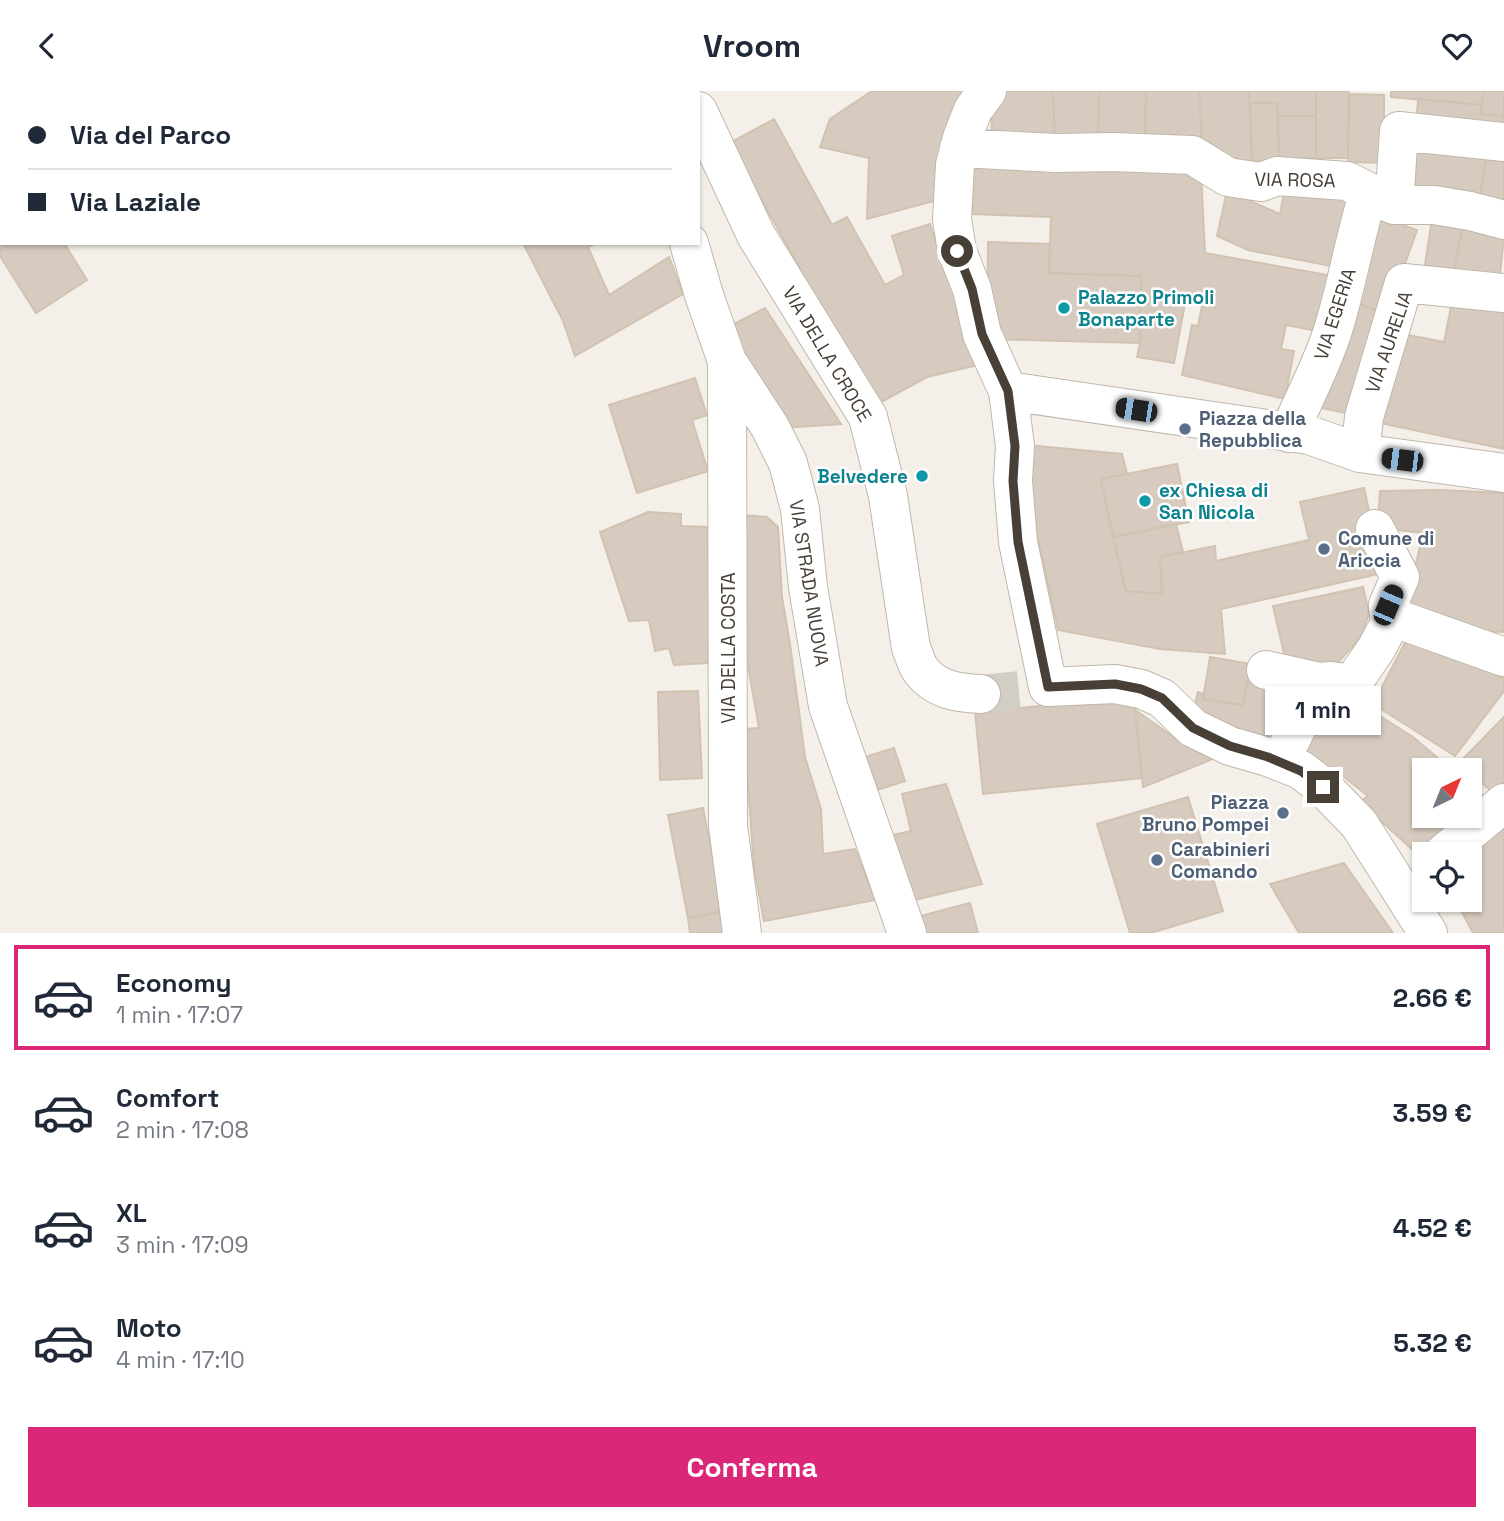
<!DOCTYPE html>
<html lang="it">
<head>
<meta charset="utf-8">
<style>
	:root { --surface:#fff; --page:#f6f6f7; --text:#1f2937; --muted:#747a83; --line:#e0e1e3; --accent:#db2777 }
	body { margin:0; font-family:"Space Grotesk",sans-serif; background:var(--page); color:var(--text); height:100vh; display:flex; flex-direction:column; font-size:26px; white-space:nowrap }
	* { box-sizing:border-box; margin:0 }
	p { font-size:23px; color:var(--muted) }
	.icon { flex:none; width:38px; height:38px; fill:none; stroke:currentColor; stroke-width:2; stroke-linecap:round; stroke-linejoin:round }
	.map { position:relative; height:842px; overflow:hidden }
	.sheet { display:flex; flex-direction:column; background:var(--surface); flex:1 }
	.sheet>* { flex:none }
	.guide { position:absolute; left:0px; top:0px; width:700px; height:154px; box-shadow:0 2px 5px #0004; display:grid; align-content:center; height:154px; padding:0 28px; background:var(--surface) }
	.needle { width:46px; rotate:43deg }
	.buttons { position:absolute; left:1412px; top:667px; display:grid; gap:14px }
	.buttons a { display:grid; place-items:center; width:70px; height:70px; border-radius:0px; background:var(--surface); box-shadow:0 2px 5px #0004; font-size:35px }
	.end { position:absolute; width:32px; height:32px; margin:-16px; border:9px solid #484037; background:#fff; box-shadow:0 0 0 4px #fff }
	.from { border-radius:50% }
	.bubble { position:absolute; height:49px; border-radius:0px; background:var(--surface); box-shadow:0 2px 5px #0004; font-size:23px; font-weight:800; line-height:49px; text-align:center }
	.car { position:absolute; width:21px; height:42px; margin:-21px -10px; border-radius:9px; box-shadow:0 0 5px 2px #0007; background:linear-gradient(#222 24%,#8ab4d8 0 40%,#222 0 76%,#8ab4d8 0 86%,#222 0) }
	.guide b { display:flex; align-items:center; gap:24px; height:66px; font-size:26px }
	.guide b+b { border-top:2px solid var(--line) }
	.guide i { width:18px; height:18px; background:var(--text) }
	ul { padding:12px 0 0; list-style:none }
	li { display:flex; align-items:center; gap:21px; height:105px; margin:0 14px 10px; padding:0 14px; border:4px solid transparent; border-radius:0px }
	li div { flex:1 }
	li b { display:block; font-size:26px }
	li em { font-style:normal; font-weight:800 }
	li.selected { border-color:var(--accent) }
	li>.icon { width:63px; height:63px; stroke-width:1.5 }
	.primary-button { display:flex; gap:14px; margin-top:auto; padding:14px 28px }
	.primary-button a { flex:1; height:80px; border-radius:0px; background:var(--accent); color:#fff; font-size:28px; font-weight:800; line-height:80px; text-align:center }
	header { display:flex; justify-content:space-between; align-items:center; height:91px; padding:0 28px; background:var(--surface); font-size:32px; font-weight:800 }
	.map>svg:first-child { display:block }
	.building { fill:#d6cbbe; stroke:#d1c2b1; stroke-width:2 }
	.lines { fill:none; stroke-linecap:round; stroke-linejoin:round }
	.minor-tunnel { stroke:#d2cdc5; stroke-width:38; stroke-dasharray:38 19; stroke-linecap:butt }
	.minor-casing { stroke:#c0b7ab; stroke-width:40 }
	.minor { stroke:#fff; stroke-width:38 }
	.route { stroke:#484037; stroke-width:9 }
	.culture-dot { fill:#0f9aa8; stroke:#fff; stroke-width:2.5 }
	.service-dot { fill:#5c6f8a; stroke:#fff; stroke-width:2.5 }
	.labels { text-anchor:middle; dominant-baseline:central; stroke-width:5; stroke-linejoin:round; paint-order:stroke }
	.street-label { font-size:19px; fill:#484037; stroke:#fff }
	.culture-label { font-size:19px; font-weight:bold; fill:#0d838f; stroke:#fff; text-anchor:start }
	.service-label { font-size:19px; font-weight:bold; fill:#4e5e75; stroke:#fff; text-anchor:start }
</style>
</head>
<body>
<header><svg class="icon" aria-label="back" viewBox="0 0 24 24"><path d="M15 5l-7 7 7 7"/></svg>Vroom<svg class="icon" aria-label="heart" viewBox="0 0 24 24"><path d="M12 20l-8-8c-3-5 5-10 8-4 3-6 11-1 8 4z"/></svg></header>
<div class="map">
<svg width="1504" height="842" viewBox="0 0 1504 842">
	<rect width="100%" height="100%" fill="#f4f0e9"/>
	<path class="building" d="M 547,0 L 642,0 L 642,2 L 547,2 Z
		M 872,0 L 973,0 L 940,87 L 934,110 L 867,128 L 869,67 L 820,56 L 830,28 Z
		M 1006,0 L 1053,0 L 1055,53 L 992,53 L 991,8 Z
		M 1053,0 L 1099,0 L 1098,50 L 1055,53 Z
		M 1099,0 L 1146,0 L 1145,49 L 1098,50 Z
		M 1146,0 L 1199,0 L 1202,47 L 1145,49 Z
		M 1199,0 L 1249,0 L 1252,71 L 1203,64 Z
		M 1249,0 L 1316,0 L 1316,25 L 1278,25 L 1277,12 L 1250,12 Z
		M 1316,0 L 1349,0 L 1348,67 L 1316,67 Z
		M 1391,0 L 1483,0 L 1482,14 L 1391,6 Z
		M 1483,0 L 1504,0 L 1504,25 L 1481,23 Z
		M 1349,3 L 1384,4 L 1384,29 L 1389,72 L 1348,71 Z
		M 1418,8 L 1482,14 L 1481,23 L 1504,25 L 1504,42 L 1416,35 Z
		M 1250,12 L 1277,12 L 1279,68 L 1252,71 Z
		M 1278,25 L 1316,25 L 1316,67 L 1279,68 Z
		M 774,28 L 832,134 L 847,126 L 885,194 L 904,184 L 892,145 L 930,133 L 945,179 L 990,271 L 927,286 L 876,314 L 730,52 Z
		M 1412,47 L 1487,57 L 1479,114 L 1405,104 Z
		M 0,52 L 2,55 L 2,152 L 64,152 L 87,189 L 36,222 L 0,165 Z
		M 1487,57 L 1504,60 L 1504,124 L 1479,114 Z
		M 974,66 L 1201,81 L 1205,162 L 1339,186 L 1328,242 L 1286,234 L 1281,258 L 1294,260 L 1285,308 L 1182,284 L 1192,234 L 1198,235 L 1203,210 L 1186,207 L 1174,272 L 1137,266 L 1140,252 L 1141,185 L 1049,182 L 1051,126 L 972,123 Z
		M 1285,97 L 1349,109 L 1336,176 L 1248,159 L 1217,145 L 1227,100 L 1280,123 Z
		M 1433,121 L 1464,127 L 1452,192 L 1423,187 Z
		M 1377,125 L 1417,139 L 1387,223 L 1348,209 Z
		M 1464,127 L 1504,145 L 1499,194 L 1452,192 Z
		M 988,151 L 1050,153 L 1049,182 L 1141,185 L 1140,252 L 987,248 Z
		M 523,152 L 596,152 L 588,156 L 609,204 L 669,166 L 683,203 L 575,265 L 563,230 Z
		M 1454,201 L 1504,210 L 1504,358 L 1375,331 L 1393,241 L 1444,251 Z
		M 1348,209 L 1387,223 L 1355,324 L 1313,315 Z
		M 765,217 L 841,333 L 782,337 L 728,236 Z
		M 695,287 L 707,324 L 692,329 L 708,380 L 637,402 L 609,314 Z
		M 1017,353 L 1122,363 L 1127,383 L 1101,388 L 1113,446 L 1126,500 L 1162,503 L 1160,466 L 1215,455 L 1216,470 L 1309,449 L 1300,411 L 1364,397 L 1383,482 L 1221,518 L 1225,563 L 1160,558 L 1058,539 Z
		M 1177,373 L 1189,431 L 1113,446 L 1101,388 Z
		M 1439,399 L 1504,402 L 1504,541 L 1470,540 L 1405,521 L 1423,442 L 1378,437 L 1380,400 Z
		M 648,421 L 681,423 L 681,435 L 712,436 L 708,572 L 674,574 L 669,557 L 655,560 L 649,529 L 629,530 L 600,441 Z
		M 743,424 L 767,426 L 778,436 L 782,506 L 790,553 L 805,666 L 821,718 L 823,763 L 855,758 L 875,809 L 764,830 L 754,776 L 744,638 L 759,637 L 745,558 Z
		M 1176,433 L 1183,461 L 1160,466 L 1162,503 L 1126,500 L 1113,446 Z
		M 1363,496 L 1369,522 L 1361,546 L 1334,576 L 1286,571 L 1273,515 Z
		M 1410,542 L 1451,558 L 1504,588 L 1504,600 L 1455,665 L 1373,613 Z
		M 1210,566 L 1251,573 L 1243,614 L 1203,608 Z
		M 1248,589 L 1298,603 L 1292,626 L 1275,621 L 1268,646 L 1192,625 L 1198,601 L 1204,603 L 1203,608 L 1243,614 Z
		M 698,600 L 702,687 L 660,689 L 658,601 Z
		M 1334,600 L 1372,620 L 1413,646 L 1452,679 L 1424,679 L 1424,724 L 1470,724 L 1470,694 L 1489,710 L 1424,763 L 1424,769 L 1360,711 L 1368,705 L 1338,681 L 1304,663 Z
		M 1134,606 L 1142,687 L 983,703 L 975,621 Z
		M 1135,619 L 1185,654 L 1213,668 L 1143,696 Z
		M 1504,626 L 1504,693 L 1493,702 L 1470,681 L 1470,679 L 1467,679 L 1459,672 Z
		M 894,657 L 905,690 L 874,700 L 862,667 Z
		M 946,693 L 982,793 L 910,810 L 893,744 L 911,740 L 902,703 Z
		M 1188,706 L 1223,820 L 1151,842 L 1130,842 L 1097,733 Z
		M 703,717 L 723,820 L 688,827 L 668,724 Z
		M 1504,729 L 1504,842 L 1473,842 L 1455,808 L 1470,808 L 1470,763 Z
		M 1344,772 L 1393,842 L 1299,842 L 1270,793 Z
		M 970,812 L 978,842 L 918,842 L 913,827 Z
		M 723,820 L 726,842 L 690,842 L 688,827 Z"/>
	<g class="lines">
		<path class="minor-tunnel" d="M 981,603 L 1048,596"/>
		<defs>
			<path id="minor" d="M 535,0 L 535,2
				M 987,0 L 973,19 L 962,47 L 955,74 L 952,128 L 957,160 L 972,198 L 982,243 L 1008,300 L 1015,355 L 1013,390 L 1018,451 L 1048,596 L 1115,593 L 1141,598 L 1162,607 L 1193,637 L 1230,655 L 1268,666 L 1301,679 L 1323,696 L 1359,733 L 1428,842
				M 698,20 L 756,144 L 868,326 L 888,405 L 911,557 C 914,563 916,572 920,578 C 935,599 957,602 981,603
				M 959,57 L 1056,62 L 1113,61 L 1192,64 L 1228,86 L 1261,91 L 1277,85 L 1347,90 L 1394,114 L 1434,114 L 1470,120 L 1504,129
				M 1394,114 L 1399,40 L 1504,51
				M 689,152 L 704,204 L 727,270 L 770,336 L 788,372 L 800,418 L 808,496 L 828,615 L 907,842
				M 727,270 L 728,735 L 742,842
				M 1008,300 L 1309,344 L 1360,362 L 1504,382
				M 1289,342 C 1303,309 1321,276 1332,242 C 1347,196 1354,147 1369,101
				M 1360,362 L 1364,326 L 1404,192 L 1504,202
				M 1389,525 L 1504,566
				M 1266,579 L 1319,591
				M 1280,671 L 1319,591 L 1331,590 L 1352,593 L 1376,558 L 1390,532 L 1388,514 L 1400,486 L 1375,438
				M 1443,763 L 1504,712"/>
		</defs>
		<use href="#minor" class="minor-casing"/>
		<use href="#minor" class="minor"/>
	</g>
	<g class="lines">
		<path class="route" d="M 957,160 L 972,198 L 982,243 L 1008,300 L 1015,355 L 1013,390 L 1018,451 L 1048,596 L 1115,593 L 1141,598 L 1162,607 L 1193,637 L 1230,655 L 1268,666 L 1301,680 L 1323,696"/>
	</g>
	<g class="culture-dot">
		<circle cx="1064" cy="217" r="7"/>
		<circle cx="922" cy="385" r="7"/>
		<circle cx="1145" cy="410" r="7"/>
	</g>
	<g class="service-dot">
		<circle cx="1185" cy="338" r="7"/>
		<circle cx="1324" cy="458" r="7"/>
		<circle cx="1283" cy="722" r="7"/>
		<circle cx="1157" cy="769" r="7"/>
	</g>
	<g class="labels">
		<g class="street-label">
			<text transform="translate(1295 89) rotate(1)">VIA ROSA</text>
			<text transform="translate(1335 223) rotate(-72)">VIA EGERIA</text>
			<text transform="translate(1389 251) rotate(-71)">VIA AURELIA</text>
			<text transform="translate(827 263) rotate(59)">VIA DELLA CROCE</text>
			<text transform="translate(809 492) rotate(81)">VIA STRADA NUOVA</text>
			<text transform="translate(728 557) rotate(-90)">VIA DELLA COSTA</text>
		</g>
		<g class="culture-label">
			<text x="1078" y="206">Palazzo Primoli<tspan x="1078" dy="22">Bonaparte</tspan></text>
			<text x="908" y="385" text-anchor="end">Belvedere</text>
			<text x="1159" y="399">ex Chiesa di<tspan x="1159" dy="22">San Nicola</tspan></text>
		</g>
		<g class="service-label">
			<text x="1199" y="327">Piazza della<tspan x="1199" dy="22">Repubblica</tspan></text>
			<text x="1338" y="447">Comune di<tspan x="1338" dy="22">Ariccia</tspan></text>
			<text x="1269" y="711" text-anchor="end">Piazza<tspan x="1269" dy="22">Bruno Pompei</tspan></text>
			<text x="1171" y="758">Carabinieri<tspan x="1171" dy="22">Comando</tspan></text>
		</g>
	</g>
</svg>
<div class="buttons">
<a><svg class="needle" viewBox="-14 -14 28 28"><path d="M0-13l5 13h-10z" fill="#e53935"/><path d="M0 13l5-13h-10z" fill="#747a83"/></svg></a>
<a><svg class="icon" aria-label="locate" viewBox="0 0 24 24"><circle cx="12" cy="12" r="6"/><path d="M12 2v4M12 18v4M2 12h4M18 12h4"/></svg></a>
</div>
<i class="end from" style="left:957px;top:160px"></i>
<i class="end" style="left:1323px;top:696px"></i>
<div class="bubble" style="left:1265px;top:595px;width:116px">1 min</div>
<i class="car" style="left:1136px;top:319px;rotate:279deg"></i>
<i class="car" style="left:1402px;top:369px;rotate:277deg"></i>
<i class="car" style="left:1388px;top:514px;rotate:23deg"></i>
<div class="guide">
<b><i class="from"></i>Via del Parco</b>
<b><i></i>Via Laziale</b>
</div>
</div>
<section class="sheet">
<ul>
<li class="selected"><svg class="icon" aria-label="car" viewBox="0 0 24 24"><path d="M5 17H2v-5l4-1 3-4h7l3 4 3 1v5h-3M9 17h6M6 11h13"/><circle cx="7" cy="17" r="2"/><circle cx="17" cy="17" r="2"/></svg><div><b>Economy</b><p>1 min · 17:07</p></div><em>2.66 €</em></li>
<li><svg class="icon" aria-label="car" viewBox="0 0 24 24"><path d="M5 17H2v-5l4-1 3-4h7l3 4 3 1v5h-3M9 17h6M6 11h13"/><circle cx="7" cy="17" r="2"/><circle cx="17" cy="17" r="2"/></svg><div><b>Comfort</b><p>2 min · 17:08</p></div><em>3.59 €</em></li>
<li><svg class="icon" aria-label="car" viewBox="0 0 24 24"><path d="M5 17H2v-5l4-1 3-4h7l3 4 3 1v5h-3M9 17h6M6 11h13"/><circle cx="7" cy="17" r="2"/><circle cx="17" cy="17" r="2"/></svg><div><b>XL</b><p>3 min · 17:09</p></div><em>4.52 €</em></li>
<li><svg class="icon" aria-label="car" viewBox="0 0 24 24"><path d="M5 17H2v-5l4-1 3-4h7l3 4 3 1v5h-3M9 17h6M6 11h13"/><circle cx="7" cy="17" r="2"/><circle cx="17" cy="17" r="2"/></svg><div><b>Moto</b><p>4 min · 17:10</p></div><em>5.32 €</em></li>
</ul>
<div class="primary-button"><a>Conferma</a></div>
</section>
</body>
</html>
